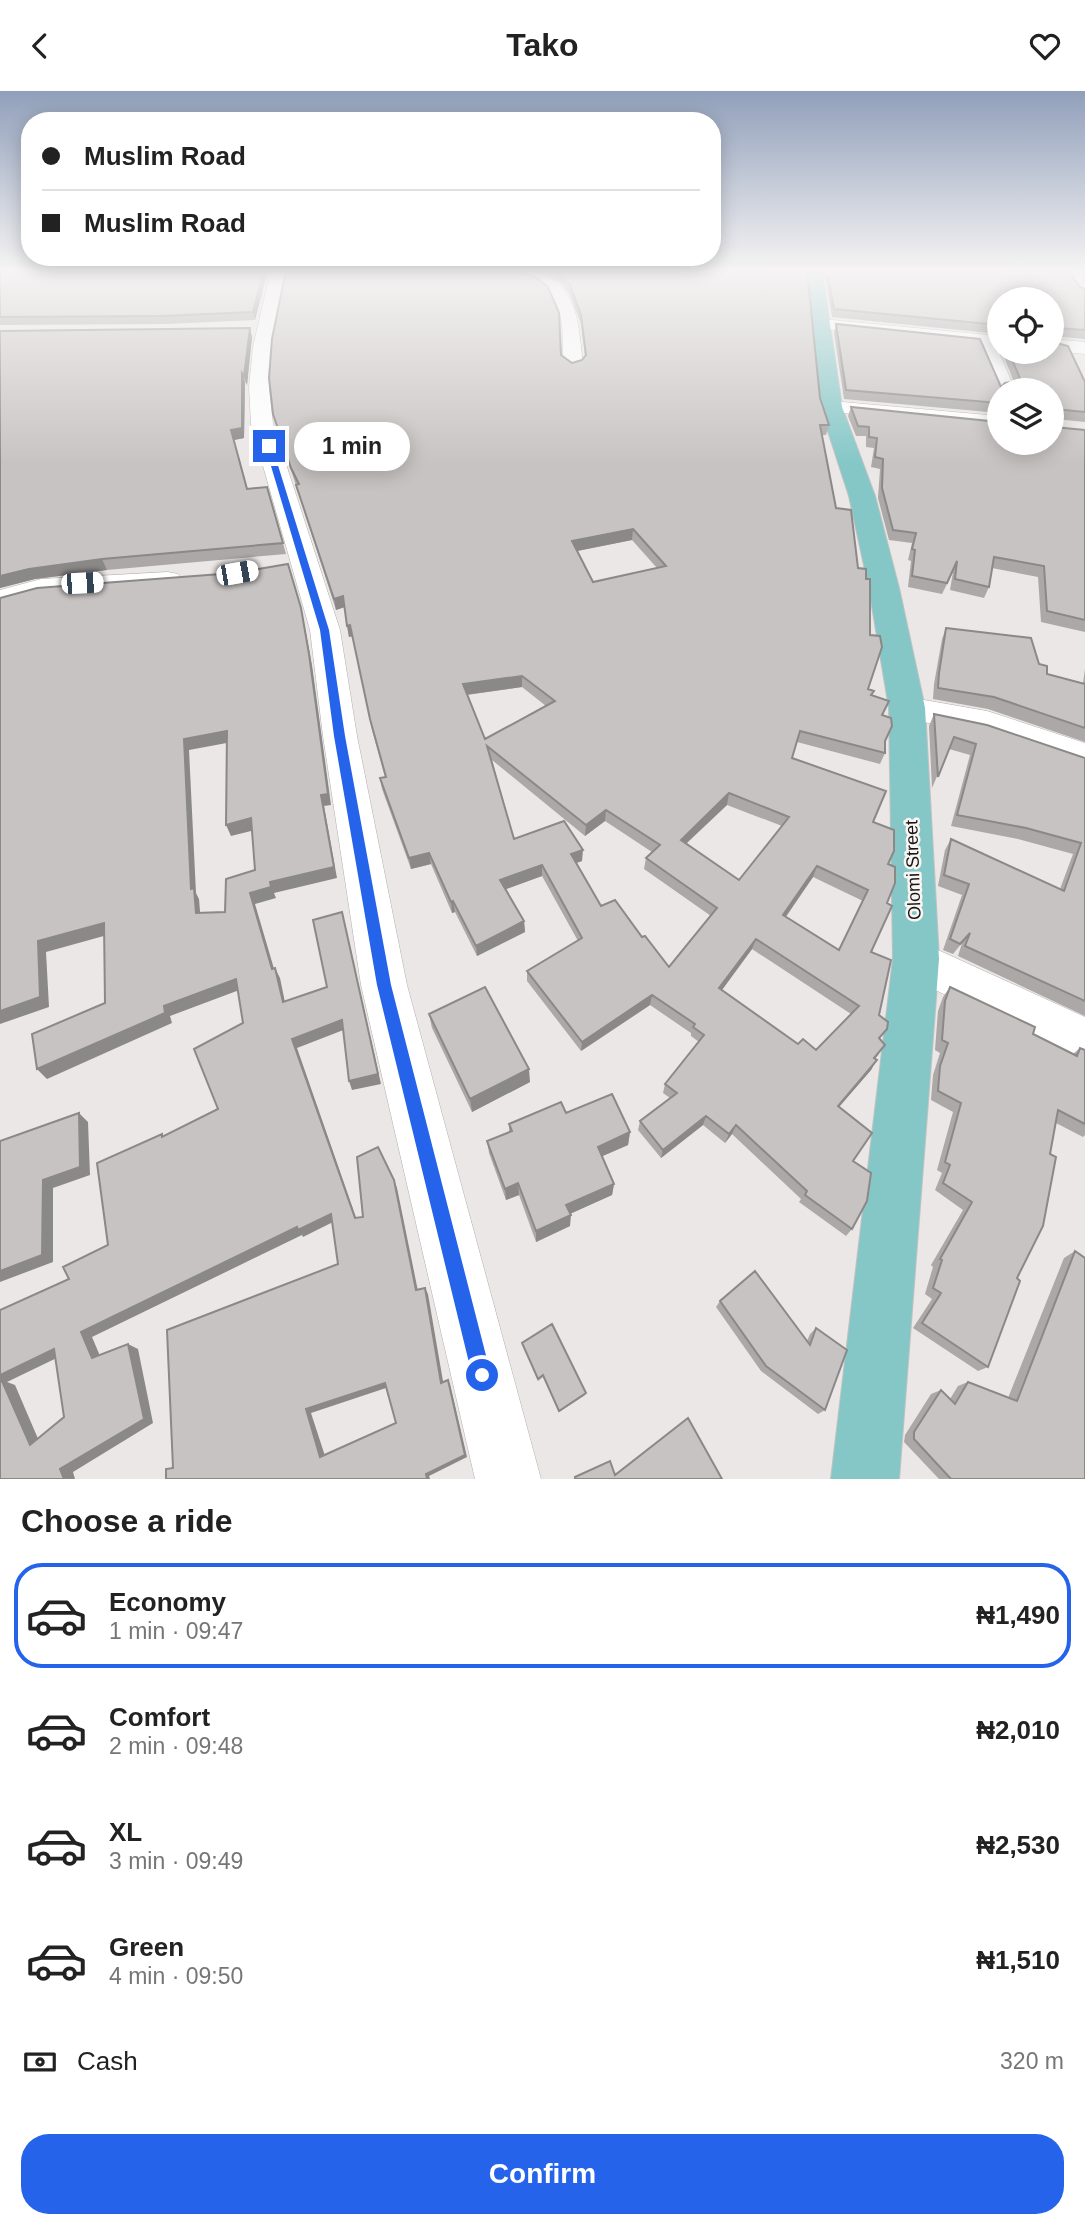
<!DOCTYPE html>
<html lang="en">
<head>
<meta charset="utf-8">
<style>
	:root { --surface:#fff; --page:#f2f2f2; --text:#222; --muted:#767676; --line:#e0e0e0; --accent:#2563eb }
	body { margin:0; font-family:Helvetica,sans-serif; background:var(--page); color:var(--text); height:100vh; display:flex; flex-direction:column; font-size:26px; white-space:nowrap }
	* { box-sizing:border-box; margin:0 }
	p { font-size:23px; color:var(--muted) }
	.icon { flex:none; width:38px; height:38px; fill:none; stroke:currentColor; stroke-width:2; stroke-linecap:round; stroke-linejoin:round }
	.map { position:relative; height:1388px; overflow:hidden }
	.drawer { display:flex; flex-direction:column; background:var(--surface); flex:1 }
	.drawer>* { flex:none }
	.top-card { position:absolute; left:21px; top:21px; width:700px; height:154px; border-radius:28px; box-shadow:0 4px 18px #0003; display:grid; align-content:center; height:154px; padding:0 21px; background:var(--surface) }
	.tools { position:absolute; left:987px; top:196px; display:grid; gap:14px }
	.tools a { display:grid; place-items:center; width:77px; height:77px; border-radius:50%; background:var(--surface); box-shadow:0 4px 18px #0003; font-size:35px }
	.end { position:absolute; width:32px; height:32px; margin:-16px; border:9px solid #2563eb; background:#fff; box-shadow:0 0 0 4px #fff }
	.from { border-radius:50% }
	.bubble { position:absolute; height:49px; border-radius:24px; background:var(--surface); box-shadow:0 4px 18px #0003; font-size:23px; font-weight:700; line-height:49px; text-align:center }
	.car { position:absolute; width:21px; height:42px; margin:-21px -10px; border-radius:9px; box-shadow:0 0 5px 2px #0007; background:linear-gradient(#fff 24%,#345 0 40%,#fff 0 76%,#345 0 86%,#fff 0) }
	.top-card b { display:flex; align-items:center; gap:24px; height:66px; font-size:26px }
	.top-card b+b { border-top:2px solid var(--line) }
	.top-card i { width:18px; height:18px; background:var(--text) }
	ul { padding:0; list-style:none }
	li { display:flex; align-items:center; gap:21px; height:105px; margin:0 14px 10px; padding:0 7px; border:4px solid transparent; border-radius:28px }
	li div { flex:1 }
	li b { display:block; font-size:26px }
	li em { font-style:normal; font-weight:700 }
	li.selected { border-color:var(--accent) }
	li>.icon { width:63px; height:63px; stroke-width:1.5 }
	h2 { padding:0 21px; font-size:32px; line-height:84px }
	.pay { display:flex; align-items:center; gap:18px; height:77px; padding:0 21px; font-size:26px }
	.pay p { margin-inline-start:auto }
	.action { display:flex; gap:14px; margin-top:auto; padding:14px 21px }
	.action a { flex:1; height:80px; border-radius:28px; background:var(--accent); color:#fff; font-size:28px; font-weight:700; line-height:80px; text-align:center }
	header { display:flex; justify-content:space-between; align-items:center; height:91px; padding:0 21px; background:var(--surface); font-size:32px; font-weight:700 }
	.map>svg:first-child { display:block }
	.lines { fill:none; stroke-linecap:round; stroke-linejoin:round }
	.minor-casing { stroke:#b3afae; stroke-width:1 }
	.major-casing { stroke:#c3c2c2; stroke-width:2 }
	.minor { fill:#fff; fill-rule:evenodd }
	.major { fill:#85c7c7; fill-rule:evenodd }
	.wall { fill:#aba8a7; fill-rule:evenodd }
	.shaded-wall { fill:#8b8888 }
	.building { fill:#c7c3c2; stroke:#8b8888; stroke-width:2; fill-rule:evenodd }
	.route { fill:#2563eb }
	.labels { text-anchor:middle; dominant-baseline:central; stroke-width:5; stroke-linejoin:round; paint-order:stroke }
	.street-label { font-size:18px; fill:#171515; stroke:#f9f5f3 }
</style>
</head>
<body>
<header><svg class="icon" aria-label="back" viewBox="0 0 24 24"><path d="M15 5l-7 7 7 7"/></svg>Tako<svg class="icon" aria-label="heart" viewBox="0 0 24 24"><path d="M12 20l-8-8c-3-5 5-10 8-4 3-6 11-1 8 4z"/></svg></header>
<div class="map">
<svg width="1085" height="1388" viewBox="0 0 1085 1388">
	<rect width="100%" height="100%" fill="#ebe7e6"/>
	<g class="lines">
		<defs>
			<path id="minor" d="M 271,179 L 287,179 L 271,256 L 269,296 L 273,333 L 340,539 L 357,645 L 407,894 L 541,1388 L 475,1388 L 361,894 L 323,645 L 310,539 L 251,333 L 249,296 L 253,256 Z
				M 503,179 C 574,179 577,213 583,273 L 580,277 L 573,279 L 563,273 C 562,248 567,211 542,195 C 531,189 517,187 506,182 Z
				M 1061,179 L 1077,179 L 1085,189 L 1085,205 L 1079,203 Z
				M 822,228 L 999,245 L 999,261 L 1015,299 L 999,299 L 998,303 L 979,254 L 816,237 L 813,233 L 816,229 Z
				M 1052,248 L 1085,251 L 1085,263 L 1052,260 Z
				M 831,310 L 999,325 L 999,338 L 824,320 L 820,316 L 824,312 Z
				M 168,481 L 178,483 L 182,489 L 178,495 L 42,506 L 0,517 L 0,499 L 41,488 Z
				M 907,606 L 987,620 L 1085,652 L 1085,678 L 982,643 L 895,625 L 890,617 L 895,609 Z
				M 916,849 L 1085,926 L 1085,971 L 900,882 L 894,868 L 900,854 Z"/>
			<path id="major" d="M 806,179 L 822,179 L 842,316 L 875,405 L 899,497 L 925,617 L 939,868 L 899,1388 L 831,1388 L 893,868 L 889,617 L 869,497 L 849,405 L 820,316 Z"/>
		</defs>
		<use href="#minor" class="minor-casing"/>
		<use href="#major" class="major-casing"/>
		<use href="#minor" class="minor"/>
		<use href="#major" class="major"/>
	</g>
	<path class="wall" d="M 0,179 L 268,179 L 255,229 L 166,233 L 0,234 Z
		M 531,179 L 807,179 L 820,307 L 829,334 L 826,344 L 822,344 L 868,598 L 883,624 L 885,651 L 885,662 L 880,673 L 797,651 L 792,667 L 873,731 L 888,773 L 887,812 L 871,861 L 879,924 L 880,948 L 879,963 L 875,968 L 871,979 L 839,1016 L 853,1070 L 852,1138 L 846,1145 L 799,1111 L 801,1108 L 732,1043 L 725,1052 L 703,1034 L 661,1067 L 638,1039 L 640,1030 L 670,1007 L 663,1002 L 665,993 L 699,951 L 691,945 L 691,942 L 650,914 L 581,960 L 527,890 L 527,880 L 578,850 L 542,785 L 505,798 L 524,830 L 525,841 L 477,865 L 455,821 L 452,822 L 431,773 L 411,778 L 382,698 L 380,687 L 385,686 L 372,639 L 353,545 L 349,546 L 344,516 L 336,519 L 273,323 L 561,264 L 572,272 L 582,269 L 585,266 L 581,233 L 569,202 L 559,191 L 545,183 ZM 632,449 L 657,477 L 593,491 L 577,460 ZM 522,596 L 546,615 L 485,648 L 467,604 ZM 492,669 L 585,745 L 605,730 L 652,761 L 646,767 L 644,778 L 711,825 L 669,876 L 642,846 L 601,815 L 576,772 L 582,770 L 514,748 ZM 727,714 L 782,735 L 739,789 L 686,753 ZM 813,786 L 863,810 L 839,859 L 786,826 ZM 752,858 L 851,923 L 816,959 L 798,953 L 722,899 Z
		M 824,179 L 1067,179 L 1080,196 L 1085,198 L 1085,248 L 1053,245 L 1053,251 L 1085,291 L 1085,331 L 1055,328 L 1054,336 L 1085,339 L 1085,541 L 1041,531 L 1038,486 L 992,477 L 989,496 L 984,507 L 950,499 L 953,481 L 942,503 L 908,496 L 911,470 L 908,469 L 912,452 L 889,449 L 878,407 L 880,378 L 871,376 L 874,357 L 866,356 L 866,345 L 856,345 L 848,325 L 851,316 L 1052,352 L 999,299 L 999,322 L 844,308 L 834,242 L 836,233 L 1001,296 L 1014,291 L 1002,261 L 1052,261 L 999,208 L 999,243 L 832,226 Z
		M 0,240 L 252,246 L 247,294 L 245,291 L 244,347 L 234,349 L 247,398 L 267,396 L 286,463 L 107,479 L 35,488 L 0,497 Z
		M 946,537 L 1039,573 L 1047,583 L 1083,592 L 1085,578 L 1085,651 L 988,618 L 933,608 L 934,593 L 942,548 Z
		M 934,623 L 1085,667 L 1085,925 L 958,865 L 962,852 L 953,863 L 943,859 L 962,804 L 938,795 L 945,759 L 951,748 L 1060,798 L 1073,763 L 1018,748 L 951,735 L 970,664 L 949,658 L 932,697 L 929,635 Z
		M 950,896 L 1033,943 L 1073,963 L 1080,957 L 1085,959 L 1085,1044 L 1083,1046 L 1056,1032 L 1017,1187 L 988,1276 L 978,1280 L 913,1237 L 932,1208 L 925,1203 L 933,1176 L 931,1174 L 963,1119 L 935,1099 L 942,1082 L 937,1079 L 953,1021 L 931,1009 L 933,984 L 940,962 L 935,959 L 938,920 L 943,906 Z
		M 429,923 L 530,991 L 472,1021 L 432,937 Z
		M 566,1022 L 630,1041 L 628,1054 L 602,1065 L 614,1093 L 612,1104 L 570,1123 L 570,1135 L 536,1151 L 519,1104 L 506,1109 L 489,1062 L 487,1050 L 509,1041 L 509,1033 Z
		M 1075,1160 L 1085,1388 L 939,1388 L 904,1351 L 905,1344 L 931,1303 L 941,1299 L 950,1308 L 958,1295 L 968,1291 L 1008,1307 L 1064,1167 Z
		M 720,1210 L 807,1250 L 810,1243 L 816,1237 L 825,1319 L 818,1323 L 761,1280 L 716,1216 Z
		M 522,1252 L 585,1304 L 559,1321 L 543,1286 L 538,1290 Z"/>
	<path class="shaded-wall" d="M 264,179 L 268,179 L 255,229 L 253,221 Z
		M 250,237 L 252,246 L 247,294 L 244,285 Z
		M 242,282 L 245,291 L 244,347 L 234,349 L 231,339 Z
		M 633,438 L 632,449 L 572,461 L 572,450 Z
		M 102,468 L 107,479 L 35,488 L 0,497 L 0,485 L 29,478 Z
		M 343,505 L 345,516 L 336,519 L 334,508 Z
		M 301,517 L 312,574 L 331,714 L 324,715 L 337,787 L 274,802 L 276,807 L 255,813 L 277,888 L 272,878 L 250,802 L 270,791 Z
		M 350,534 L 353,545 L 349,546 L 347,535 Z
		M 522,585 L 522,596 L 464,604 L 463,593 Z
		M 227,640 L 232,651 L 189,659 L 196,802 L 199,808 L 201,833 L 196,822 L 191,798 L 184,648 Z
		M 729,702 L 727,714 L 678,760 L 681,749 Z
		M 606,719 L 605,730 L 585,745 L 586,734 Z
		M 251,727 L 255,739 L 231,745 L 226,734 Z
		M 583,759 L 582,770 L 570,774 L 571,763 Z
		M 429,762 L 431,773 L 411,778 L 409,767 Z
		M 542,774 L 542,785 L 501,800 L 500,789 Z
		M 817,775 L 813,786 L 779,835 L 783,824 Z
		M 453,810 L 455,821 L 452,822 L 451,811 Z
		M 342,821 L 381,993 L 352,999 L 349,990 Z
		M 524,830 L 525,841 L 477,865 L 476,855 Z
		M 104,832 L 111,843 L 46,861 L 49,916 L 0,933 L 0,920 L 38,850 Z
		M 756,848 L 752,858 L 716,907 L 719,897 Z
		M 275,877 L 280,887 L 287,921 L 283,911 Z
		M 236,888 L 242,898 L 170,925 L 172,932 L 47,988 L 37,978 L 164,915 Z
		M 652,904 L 650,914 L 581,960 L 582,951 Z
		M 342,929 L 346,938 L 297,957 L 359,1135 L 355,1127 L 292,948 Z
		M 877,969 L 871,979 L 832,1024 L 838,1015 Z
		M 529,978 L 530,991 L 472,1021 L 470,1008 Z
		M 79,1022 L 88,1031 L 90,1084 L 53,1097 L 53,1171 L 0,1191 L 0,1180 L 43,1089 Z
		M 706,1025 L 703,1034 L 661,1067 L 663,1059 Z
		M 736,1034 L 732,1043 L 725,1052 L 729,1043 Z
		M 630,1041 L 628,1054 L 596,1068 L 598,1056 Z
		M 394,1089 L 397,1097 L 419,1205 L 416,1199 Z
		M 518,1092 L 519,1104 L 506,1109 L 505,1098 Z
		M 614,1093 L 612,1104 L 565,1125 L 566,1114 Z
		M 331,1123 L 335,1130 L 303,1146 L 302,1144 L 92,1246 L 103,1272 L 92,1267 L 81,1241 L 297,1136 Z
		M 571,1124 L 570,1135 L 536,1151 L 536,1140 Z
		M 425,1197 L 428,1203 L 444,1296 L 441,1292 Z
		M 128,1253 L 138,1258 L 153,1332 L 73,1381 L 75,1388 L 64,1388 L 60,1378 Z
		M 54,1258 L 65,1263 L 7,1291 L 15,1294 L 42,1357 L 30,1354 L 0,1294 L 0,1284 Z
		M 448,1289 L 450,1293 L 467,1366 L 429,1385 L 430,1388 L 427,1388 L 426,1383 Z
		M 385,1292 L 389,1296 L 311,1322 L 326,1368 L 320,1366 L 306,1318 Z
		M 586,1302 L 585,1304 L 559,1321 L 559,1320 Z"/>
	<path class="building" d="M 0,179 L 264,179 L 253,221 L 163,225 L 0,226 Z
		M 286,179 L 513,179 L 537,187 L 548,196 L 559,222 L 561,264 L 572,272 L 582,269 L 586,264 L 581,224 L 570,194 L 559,183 L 553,179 L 807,179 L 820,307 L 829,334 L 820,334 L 836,417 L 851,419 L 858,477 L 866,478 L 866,488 L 870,488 L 870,544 L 880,545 L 882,556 L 868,598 L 874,600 L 871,604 L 889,610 L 882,624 L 891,627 L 892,635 L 885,650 L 885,662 L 800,640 L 792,667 L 886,700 L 873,731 L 894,739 L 894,760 L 888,773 L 895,776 L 895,792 L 887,812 L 892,815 L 871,861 L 891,869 L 879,924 L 888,931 L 887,938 L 879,947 L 885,954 L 874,967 L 877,969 L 838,1015 L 872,1042 L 853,1070 L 871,1082 L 867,1110 L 852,1138 L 805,1104 L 807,1100 L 736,1034 L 729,1043 L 706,1025 L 663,1059 L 640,1030 L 677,1002 L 665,993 L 704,944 L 693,936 L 695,933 L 652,904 L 582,951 L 527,880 L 582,847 L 542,774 L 500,789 L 524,830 L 476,855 L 453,810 L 451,811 L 429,762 L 409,767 L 380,687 L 386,686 L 370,628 L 350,534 L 347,535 L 343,505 L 334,508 L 296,394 L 299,393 L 291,377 L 273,323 L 269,287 L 272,248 ZM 633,438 L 666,475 L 593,491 L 572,450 ZM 522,585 L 555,610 L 485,648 L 463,593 ZM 487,655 L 586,734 L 606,719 L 660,754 L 646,767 L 717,817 L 669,876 L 645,845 L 642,846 L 615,809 L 601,815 L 571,763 L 583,759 L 564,730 L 514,748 ZM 729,702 L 789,726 L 739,789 L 681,749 ZM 817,775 L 868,799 L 839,859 L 783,824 ZM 756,848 L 859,915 L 816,959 L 803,948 L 798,953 L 719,897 Z
		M 827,179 L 1067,179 L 1080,196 L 1085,198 L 1085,239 L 1056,237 L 1053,239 L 1053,251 L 1068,255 L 1085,291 L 1085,321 L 1055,318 L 1054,336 L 1085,339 L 1085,529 L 1047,520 L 1044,475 L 994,466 L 989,496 L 955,488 L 957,470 L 947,492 L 912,485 L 915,459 L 912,458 L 916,442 L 893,439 L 882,397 L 883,368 L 875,366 L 877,347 L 869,346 L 869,336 L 858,335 L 851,316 L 999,331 L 999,352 L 1052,352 L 1052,299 L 999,299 L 999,312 L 846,299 L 836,233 L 980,248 L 1001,296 L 1005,292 L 1021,290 L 1009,261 L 1052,261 L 1052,208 L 999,208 L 999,234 L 834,218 Z
		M 250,237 L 244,285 L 242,282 L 242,337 L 231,339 L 247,398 L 267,396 L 283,452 L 102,468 L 29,478 L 0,485 L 0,240 Z
		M 288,473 L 301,517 L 309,563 L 328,703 L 321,704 L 334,776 L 270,791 L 271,796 L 250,802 L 272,878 L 275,877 L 283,911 L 327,896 L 313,829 L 342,821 L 378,983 L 349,990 L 342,929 L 292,948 L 355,1127 L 363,1126 L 357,1066 L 378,1056 L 394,1089 L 416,1199 L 425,1197 L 441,1292 L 448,1289 L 465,1364 L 426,1383 L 427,1388 L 166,1388 L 166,1378 L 173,1377 L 167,1239 L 338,1173 L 331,1123 L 298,1139 L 297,1136 L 81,1241 L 92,1267 L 128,1253 L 144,1328 L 60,1378 L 64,1388 L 0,1388 L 0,1291 L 2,1290 L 30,1354 L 64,1326 L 54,1258 L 0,1284 L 0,1219 L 69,1188 L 63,1176 L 108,1154 L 97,1072 L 162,1043 L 162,1046 L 218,1018 L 194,958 L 243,932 L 236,888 L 164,915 L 165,922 L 37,978 L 32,943 L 105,912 L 104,832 L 38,850 L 40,906 L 0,920 L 0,507 L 37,497 L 234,482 ZM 227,640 L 226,734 L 251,727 L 255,779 L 226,788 L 225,821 L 196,822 L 194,797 L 191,798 L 184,648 ZM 385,1292 L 396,1332 L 320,1366 L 306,1318 Z
		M 946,537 L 1031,547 L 1039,573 L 1047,575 L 1047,583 L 1085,593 L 1085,637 L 994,606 L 938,597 L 939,582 Z
		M 934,623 L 987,634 L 1085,667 L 1085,910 L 965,855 L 970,842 L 960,853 L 950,848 L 969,793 L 944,784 L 951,748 L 1064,800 L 1081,752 L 1026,737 L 957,724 L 976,653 L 954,646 L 938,686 Z
		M 485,896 L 529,978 L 470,1008 L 429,923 Z
		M 950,896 L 1035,936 L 1033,943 L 1077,965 L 1080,957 L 1085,959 L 1085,1033 L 1058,1019 L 1050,1063 L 1056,1066 L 1043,1135 L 1017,1187 L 1020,1190 L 988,1276 L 922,1232 L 941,1202 L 933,1197 L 942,1169 L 940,1168 L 972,1111 L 943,1092 L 950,1074 L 945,1071 L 961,1012 L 938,1000 L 940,975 L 948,952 L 942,949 L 945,910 Z
		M 612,1003 L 630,1041 L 598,1056 L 614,1093 L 566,1114 L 571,1124 L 536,1140 L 518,1092 L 505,1098 L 487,1050 L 512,1040 L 509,1033 L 561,1011 L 566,1022 Z
		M 79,1022 L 80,1076 L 43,1089 L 42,1164 L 0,1180 L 0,1050 Z
		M 1075,1160 L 1085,1167 L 1085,1388 L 951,1388 L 914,1348 L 914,1341 L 941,1299 L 955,1313 L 968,1291 L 1017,1310 Z
		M 755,1180 L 810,1254 L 816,1237 L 847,1259 L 825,1319 L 766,1275 L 720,1210 Z
		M 552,1233 L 586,1302 L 559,1320 L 543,1284 L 538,1288 L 522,1252 Z
		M 688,1327 L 722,1388 L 575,1388 L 575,1386 L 610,1370 L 615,1384 Z"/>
	<linearGradient id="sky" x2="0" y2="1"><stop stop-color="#909fba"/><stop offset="0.48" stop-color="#f6f4f4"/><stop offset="1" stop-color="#f6f4f4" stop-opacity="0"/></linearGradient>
	<rect width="1085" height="373" fill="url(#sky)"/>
	<path class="route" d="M 269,353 L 272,355 L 329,539 L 345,645 L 391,894 L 491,1284 L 489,1291 L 482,1293 L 475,1291 L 472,1284 L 377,894 L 334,645 L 320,539 L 265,355 Z"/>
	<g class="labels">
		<g class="street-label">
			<text transform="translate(913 779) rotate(-92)">Olomi Street</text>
		</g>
	</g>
</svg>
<div class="tools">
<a><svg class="icon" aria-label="locate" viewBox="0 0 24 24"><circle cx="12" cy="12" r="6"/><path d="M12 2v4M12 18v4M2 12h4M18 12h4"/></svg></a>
<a><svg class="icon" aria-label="layers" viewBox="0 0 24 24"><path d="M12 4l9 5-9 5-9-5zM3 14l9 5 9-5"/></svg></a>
</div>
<i class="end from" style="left:482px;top:1284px"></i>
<i class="end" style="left:269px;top:355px"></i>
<div class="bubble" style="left:294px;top:331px;width:116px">1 min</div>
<i class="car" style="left:237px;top:482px;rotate:80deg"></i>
<i class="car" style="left:82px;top:492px;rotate:87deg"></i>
<div class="top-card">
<b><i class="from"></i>Muslim Road</b>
<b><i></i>Muslim Road</b>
</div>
</div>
<section class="drawer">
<h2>Choose a ride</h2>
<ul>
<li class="selected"><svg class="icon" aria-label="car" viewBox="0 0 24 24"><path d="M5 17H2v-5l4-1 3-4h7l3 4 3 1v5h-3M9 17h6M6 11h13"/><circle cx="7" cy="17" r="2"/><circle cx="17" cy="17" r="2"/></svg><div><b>Economy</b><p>1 min · 09:47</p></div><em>₦1,490</em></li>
<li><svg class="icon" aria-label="car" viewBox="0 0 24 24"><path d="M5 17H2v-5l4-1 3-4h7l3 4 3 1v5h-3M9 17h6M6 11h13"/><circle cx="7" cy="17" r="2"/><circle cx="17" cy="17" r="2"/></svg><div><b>Comfort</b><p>2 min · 09:48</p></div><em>₦2,010</em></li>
<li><svg class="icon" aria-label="car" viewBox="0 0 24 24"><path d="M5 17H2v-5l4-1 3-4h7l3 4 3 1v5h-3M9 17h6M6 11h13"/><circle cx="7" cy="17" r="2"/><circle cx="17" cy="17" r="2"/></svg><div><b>XL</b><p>3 min · 09:49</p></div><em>₦2,530</em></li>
<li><svg class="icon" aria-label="car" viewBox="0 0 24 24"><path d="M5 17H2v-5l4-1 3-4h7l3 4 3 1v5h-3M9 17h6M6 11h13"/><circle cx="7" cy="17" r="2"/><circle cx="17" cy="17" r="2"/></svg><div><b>Green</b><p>4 min · 09:50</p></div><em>₦1,510</em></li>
</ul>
<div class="pay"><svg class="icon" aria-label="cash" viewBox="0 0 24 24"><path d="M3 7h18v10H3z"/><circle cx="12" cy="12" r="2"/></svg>Cash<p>320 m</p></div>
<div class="action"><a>Confirm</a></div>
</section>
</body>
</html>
